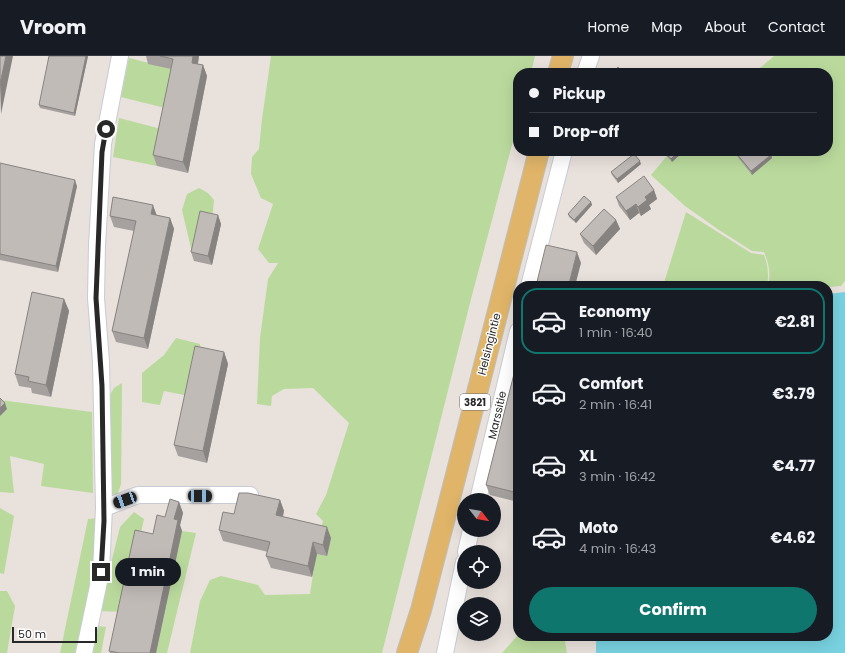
<!DOCTYPE html>
<html lang="en">
<head>
<meta charset="utf-8">
<style>
	:root { --surface:#171b24; --page:#20242c; --text:#f1f3f6; --muted:#9ea1a6; --line:#363941; --accent:#0f766e }
	body { margin:0; font-family:Poppins,sans-serif; background:var(--page); color:var(--text); height:100vh; display:flex; flex-direction:column; font-size:15px; white-space:nowrap }
	* { box-sizing:border-box; margin:0 }
	p { font-size:13px; color:var(--muted) }
	.icon { flex:none; width:22px; height:22px; fill:none; stroke:currentColor; stroke-width:2; stroke-linecap:round; stroke-linejoin:round }
	.map { position:relative; flex:1; overflow:hidden }
	.details { position:absolute; left:513px; top:225px; width:320px; height:360px; display:flex; flex-direction:column; background:var(--surface); border-radius:16px; box-shadow:0 4px 16px #0002 }
	.details>* { flex:none }
	.guide { position:absolute; left:513px; top:12px; width:320px; height:88px; border-radius:16px; box-shadow:0 4px 16px #0002; display:grid; align-content:center; height:88px; padding:0 16px; background:var(--surface) }
	.needle { width:26px; rotate:121deg }
	.controls { position:absolute; left:457px; top:437px; display:grid; gap:8px }
	.controls a { display:grid; place-items:center; width:44px; height:44px; border-radius:50%; background:var(--surface); box-shadow:0 4px 16px #0002; font-size:20px }
	.scale { position:absolute; left:12px; bottom:10px; width:85px; box-sizing:border-box; padding-left:4px; border:2px solid #282828; border-top:0; font-size:11px; line-height:14px; white-space:nowrap; color:#282828; -webkit-text-stroke:3px #fff; paint-order:stroke }
	.end { position:absolute; width:18px; height:18px; margin:-9px; border:5px solid #282828; background:#fff; box-shadow:0 0 0 2px #fff }
	.from { border-radius:50% }
	.bubble { position:absolute; height:28px; border-radius:14px; background:var(--surface); box-shadow:0 4px 16px #0002; font-size:13px; font-weight:700; line-height:28px; text-align:center }
	.car { position:absolute; width:12px; height:24px; margin:-12px -6px; border-radius:5px; box-shadow:0 0 3px 1px #0007; background:linear-gradient(#222 24%,#8ab4d8 0 40%,#222 0 76%,#8ab4d8 0 86%,#222 0) }
	.guide b { display:flex; align-items:center; gap:14px; height:38px; font-size:15px }
	.guide b+b { border-top:1px solid var(--line) }
	.guide i { width:10px; height:10px; background:var(--text) }
	ul { padding:7px 0 0; list-style:none }
	li { display:flex; align-items:center; gap:12px; height:66px; margin:0 8px 6px; padding:0 8px; border:2px solid transparent; border-radius:16px }
	li div { flex:1 }
	li b { display:block; font-size:15px }
	li em { font-style:normal; font-weight:700 }
	li.active { border-color:var(--accent) }
	li>.icon { width:36px; height:36px; stroke-width:1.5 }
	.cta { display:flex; gap:8px; margin-top:auto; padding:8px 16px }
	.cta a { flex:1; height:46px; border-radius:24px; background:var(--accent); color:#fff; font-size:16px; font-weight:700; line-height:46px; text-align:center }
	header { display:flex; align-items:center; gap:24px; box-sizing:border-box; height:56px; padding:0 20px; background:var(--surface); border-bottom:1px solid var(--line) }
	header strong { font-size:19px }
	nav { display:flex; gap:22px; margin-inline-start:auto; font-size:14px }
	.map>svg:first-child { display:block }
	.green { fill:#bada9d }
	.water { fill:#79d2e0 }
	.lines { fill:none; stroke-linecap:round; stroke-linejoin:round }
	.minor-casing { stroke:#c7cbd4; stroke-width:18 }
	.major-casing { stroke:#bebebe; stroke-width:22 }
	.minor { stroke:#fff; stroke-width:16 }
	.major { stroke:#e0b569; stroke-width:20 }
	.wall { fill:#a6a19e }
	.shaded-wall { fill:#878381 }
	.building { fill:#c1bbb8; stroke:#878381 }
	.route { stroke:#282828; stroke-width:5 }
	.labels { text-anchor:middle; dominant-baseline:central; stroke-width:3; stroke-linejoin:round; paint-order:stroke }
	.shield { fill:#fff; stroke:#686868; stroke-width:1 }
	.shield-label { font-size:10px; font-weight:bold; fill:#282828 }
	.street-label { font-size:11px; fill:#282828; stroke:#fff }
</style>
</head>
<body>
<header>
<strong>Vroom</strong>
<nav><a>Home</a><a>Map</a><a>About</a><a>Contact</a></nav>
</header>
<div class="map">
<svg width="845" height="597" viewBox="0 0 845 597">
	<rect width="100%" height="100%" fill="#e9e1db"/>
	<path class="green" d="M 271,0 L 535,0 L 531,17 L 518,17 L 518,66 L 471,243 L 382,597 L 190,597 L 200,545 L 210,524 L 221,520 L 258,529 L 265,539 L 310,538 L 319,479 L 323,465 L 316,458 L 326,439 L 349,367 L 313,332 L 284,333 L 272,340 L 271,350 L 257,348 L 260,282 L 268,223 L 278,207 L 269,207 L 258,193 L 273,148 L 261,142 L 251,118 L 252,101 L 259,93 L 262,63 Z
		M 774,0 L 845,0 L 845,225 L 841,230 L 828,231 L 768,230 C 771,218 769,208 764,196 L 752,195 L 719,174 L 685,150 L 651,119 L 671,95 L 828,95 L 828,17 L 754,17 Z
		M 129,2 L 177,14 L 169,53 L 121,41 Z
		M 119,62 L 165,74 L 157,110 L 113,101 Z
		M 199,132 L 208,137 L 214,144 L 212,166 L 194,205 L 182,154 L 187,138 Z
		M 686,156 L 751,197 L 764,199 C 768,209 769,219 767,230 L 663,230 Z
		M 176,282 L 200,288 L 201,301 L 189,340 L 164,335 L 160,349 L 142,346 L 142,317 L 164,299 Z
		M 122,327 L 121,428 L 117,440 L 112,440 L 109,433 L 110,339 L 114,332 Z
		M 0,344 L 92,356 L 93,437 L 41,430 L 44,408 L 10,400 L 14,437 L 0,436 Z
		M 0,452 L 14,460 L 4,518 L 0,517 Z
		M 134,456 L 144,463 L 124,556 L 99,555 L 120,471 Z
		M 97,462 L 97,500 L 75,597 L 60,597 L 88,463 Z
		M 182,475 L 196,477 L 167,597 L 156,597 Z
		M 0,535 L 7,535 L 15,550 L 7,597 L 0,597 Z
		M 90,569 L 106,571 L 101,597 L 84,597 Z
		M 518,579 L 518,580 L 564,580 L 567,597 L 502,597 Z"/>
	<path class="water" d="M 845,236 L 845,597 L 596,597 L 596,580 L 828,580 L 828,238 Z"/>
	<g class="lines">
		<defs>
			<path id="minor" d="M 585,17 L 591,0
				M 529,230 L 564,95
				M 478,444 L 518,275
				M 104,452 L 138,439 L 250,439
				M 466,496 L 471,474
				M 84,597 L 101,516 L 104,452 L 101,306 L 96,242 L 97,189 L 103,88 L 120,0
				M 445,597 L 464,506"/>
			<path id="major" d="M 558,17 L 563,0
				M 407,597 L 421,554 L 447,454 L 539,95"/>
		</defs>
		<use href="#minor" class="minor-casing"/>
		<use href="#major" class="major-casing"/>
		<use href="#minor" class="minor"/>
		<use href="#major" class="major"/>
	</g>
	<path class="wall" d="M 88,0 L 75,60 L 40,52 L 39,49 Z
		M 146,0 L 199,0 L 198,8 L 203,9 L 207,20 L 188,117 L 157,110 L 153,99 L 171,13 L 148,8 Z
		M 662,95 L 684,95 L 672,106 Z
		M 736,97 L 771,99 L 772,102 L 752,119 L 737,100 Z
		M 0,107 L 77,130 L 58,216 L 0,204 Z
		M 641,108 L 618,127 L 612,119 L 611,116 Z
		M 654,134 L 657,143 L 649,149 L 651,153 L 641,160 L 639,157 L 630,164 L 619,150 L 616,141 Z
		M 591,146 L 592,149 L 576,167 L 569,161 L 568,158 Z
		M 156,159 L 170,162 L 174,173 L 148,293 L 116,286 L 112,275 L 134,175 L 114,171 L 110,160 Z
		M 218,159 L 221,168 L 212,209 L 194,205 L 191,196 Z
		M 616,164 L 620,173 L 596,199 L 584,187 L 580,178 Z
		M 64,243 L 69,255 L 51,341 L 32,337 L 31,332 L 19,330 L 15,318 Z
		M 224,296 L 228,308 L 207,407 L 178,400 L 174,389 Z
		M 518,302 L 518,446 L 490,439 L 486,429 Z
		M 280,444 L 284,455 L 283,461 L 331,482 L 327,500 L 317,498 L 312,521 L 271,512 L 266,500 L 268,496 L 223,485 L 219,474 L 234,458 Z
		M 179,446 L 183,457 L 180,469 L 182,475 L 156,597 L 110,597 L 109,595 L 153,478 L 165,461 Z"/>
	<path class="shaded-wall" d="M 6,0 L 13,0 L 1,58 L 0,28 Z
		M 86,0 L 88,0 L 75,60 L 74,57 Z
		M 193,0 L 199,0 L 196,18 L 192,7 Z
		M 203,9 L 207,20 L 188,117 L 183,106 Z
		M 679,95 L 684,95 L 672,106 L 671,103 Z
		M 771,99 L 772,102 L 752,119 L 751,115 Z
		M 640,105 L 641,108 L 618,127 L 617,123 Z
		M 75,124 L 77,130 L 58,216 L 56,210 Z
		M 654,134 L 657,143 L 649,149 L 651,153 L 641,160 L 638,151 L 645,141 Z
		M 591,146 L 592,149 L 576,167 L 574,164 Z
		M 636,148 L 639,157 L 630,164 L 626,155 Z
		M 153,149 L 157,160 L 151,158 Z
		M 218,159 L 221,168 L 212,209 L 208,200 Z
		M 170,162 L 174,173 L 148,293 L 144,282 Z
		M 616,164 L 620,173 L 596,199 L 593,190 Z
		M 577,196 L 581,207 L 575,230 L 569,228 Z
		M 64,243 L 69,255 L 51,341 L 46,329 Z
		M 224,296 L 228,308 L 207,407 L 203,395 Z
		M 5,347 L 7,353 L 0,360 L 0,352 Z
		M 280,444 L 284,455 L 280,470 L 276,459 Z
		M 179,446 L 183,457 L 180,469 L 182,475 L 156,597 L 150,597 L 174,463 Z
		M 327,471 L 331,482 L 327,500 L 323,489 Z
		M 313,486 L 317,498 L 312,521 L 308,510 Z"/>
	<path class="building" d="M 0,0 L 6,0 L 0,28 Z
		M 49,0 L 86,0 L 74,57 L 39,49 Z
		M 160,0 L 193,0 L 192,7 L 203,9 L 183,106 L 153,99 L 173,3 Z
		M 618,11 L 623,17 L 612,17 Z
		M 664,95 L 679,95 L 671,103 Z
		M 739,95 L 767,95 L 771,99 L 751,115 L 736,97 Z
		M 634,98 L 640,105 L 617,123 L 611,116 Z
		M 0,107 L 75,124 L 56,210 L 0,198 Z
		M 644,120 L 654,134 L 645,141 L 647,144 L 638,151 L 636,148 L 626,155 L 616,141 Z
		M 584,140 L 591,146 L 574,164 L 568,158 Z
		M 113,141 L 153,149 L 151,158 L 170,162 L 144,282 L 112,275 L 136,165 L 110,160 Z
		M 604,153 L 616,164 L 593,190 L 580,178 Z
		M 200,155 L 218,159 L 208,200 L 191,196 Z
		M 546,189 L 577,196 L 569,228 L 576,230 L 536,230 Z
		M 32,236 L 64,243 L 46,329 L 28,325 L 29,321 L 15,318 Z
		M 195,290 L 224,296 L 203,395 L 174,389 Z
		M 518,302 L 518,437 L 486,429 Z
		M 0,342 L 5,347 L 0,352 Z
		M 239,437 L 248,437 L 280,444 L 276,459 L 327,471 L 323,489 L 313,486 L 308,510 L 266,500 L 270,486 L 219,474 L 223,456 L 234,458 Z
		M 170,443 L 179,446 L 174,463 L 178,464 L 150,597 L 120,597 L 109,595 L 135,474 L 153,478 L 157,459 L 165,461 Z"/>
	<g class="lines">
		<path class="route" d="M 101,516 L 104,465 L 102,330 L 96,242 L 102,96 L 106,73"/>
	</g>
	<g class="labels">
		<rect class="shield" x="460" y="338" width="30" height="16" rx="3"/>
		<g class="shield-label">
			<text x="475" y="346">3821</text>
		</g>
		<g class="street-label">
			<text transform="translate(489 288) rotate(-76)">Helsingintie</text>
			<text transform="translate(497 359) rotate(-77)">Marssitie</text>
		</g>
	</g>
</svg>
<div class="controls">
<a><svg class="needle" viewBox="-14 -14 28 28"><path d="M0-13l5 13h-10z" fill="#e53935"/><path d="M0 13l5-13h-10z" fill="#9ea1a6"/></svg></a>
<a><svg class="icon" aria-label="locate" viewBox="0 0 24 24"><circle cx="12" cy="12" r="6"/><path d="M12 2v4M12 18v4M2 12h4M18 12h4"/></svg></a>
<a><svg class="icon" aria-label="layers" viewBox="0 0 24 24"><path d="M12 4l9 5-9 5-9-5zM3 14l9 5 9-5"/></svg></a>
</div>
<div class="scale">50 m</div>
<i class="end from" style="left:106px;top:73px"></i>
<i class="end" style="left:101px;top:516px"></i>
<div class="bubble" style="left:115px;top:502px;width:66px">1 min</div>
<i class="car" style="left:200px;top:440px;rotate:91deg"></i>
<i class="car" style="left:125px;top:444px;rotate:250deg"></i>
<div class="guide">
<b><i class="from"></i>Pickup</b>
<b><i></i>Drop-off</b>
</div>
<section class="details">
<ul>
<li class="active"><svg class="icon" aria-label="car" viewBox="0 0 24 24"><path d="M5 17H2v-5l4-1 3-4h7l3 4 3 1v5h-3M9 17h6M6 11h13"/><circle cx="7" cy="17" r="2"/><circle cx="17" cy="17" r="2"/></svg><div><b>Economy</b><p>1 min · 16:40</p></div><em>€2.81</em></li>
<li><svg class="icon" aria-label="car" viewBox="0 0 24 24"><path d="M5 17H2v-5l4-1 3-4h7l3 4 3 1v5h-3M9 17h6M6 11h13"/><circle cx="7" cy="17" r="2"/><circle cx="17" cy="17" r="2"/></svg><div><b>Comfort</b><p>2 min · 16:41</p></div><em>€3.79</em></li>
<li><svg class="icon" aria-label="car" viewBox="0 0 24 24"><path d="M5 17H2v-5l4-1 3-4h7l3 4 3 1v5h-3M9 17h6M6 11h13"/><circle cx="7" cy="17" r="2"/><circle cx="17" cy="17" r="2"/></svg><div><b>XL</b><p>3 min · 16:42</p></div><em>€4.77</em></li>
<li><svg class="icon" aria-label="car" viewBox="0 0 24 24"><path d="M5 17H2v-5l4-1 3-4h7l3 4 3 1v5h-3M9 17h6M6 11h13"/><circle cx="7" cy="17" r="2"/><circle cx="17" cy="17" r="2"/></svg><div><b>Moto</b><p>4 min · 16:43</p></div><em>€4.62</em></li>
</ul>
<div class="cta"><a>Confirm</a></div>
</section>
</div>
</body>
</html>
